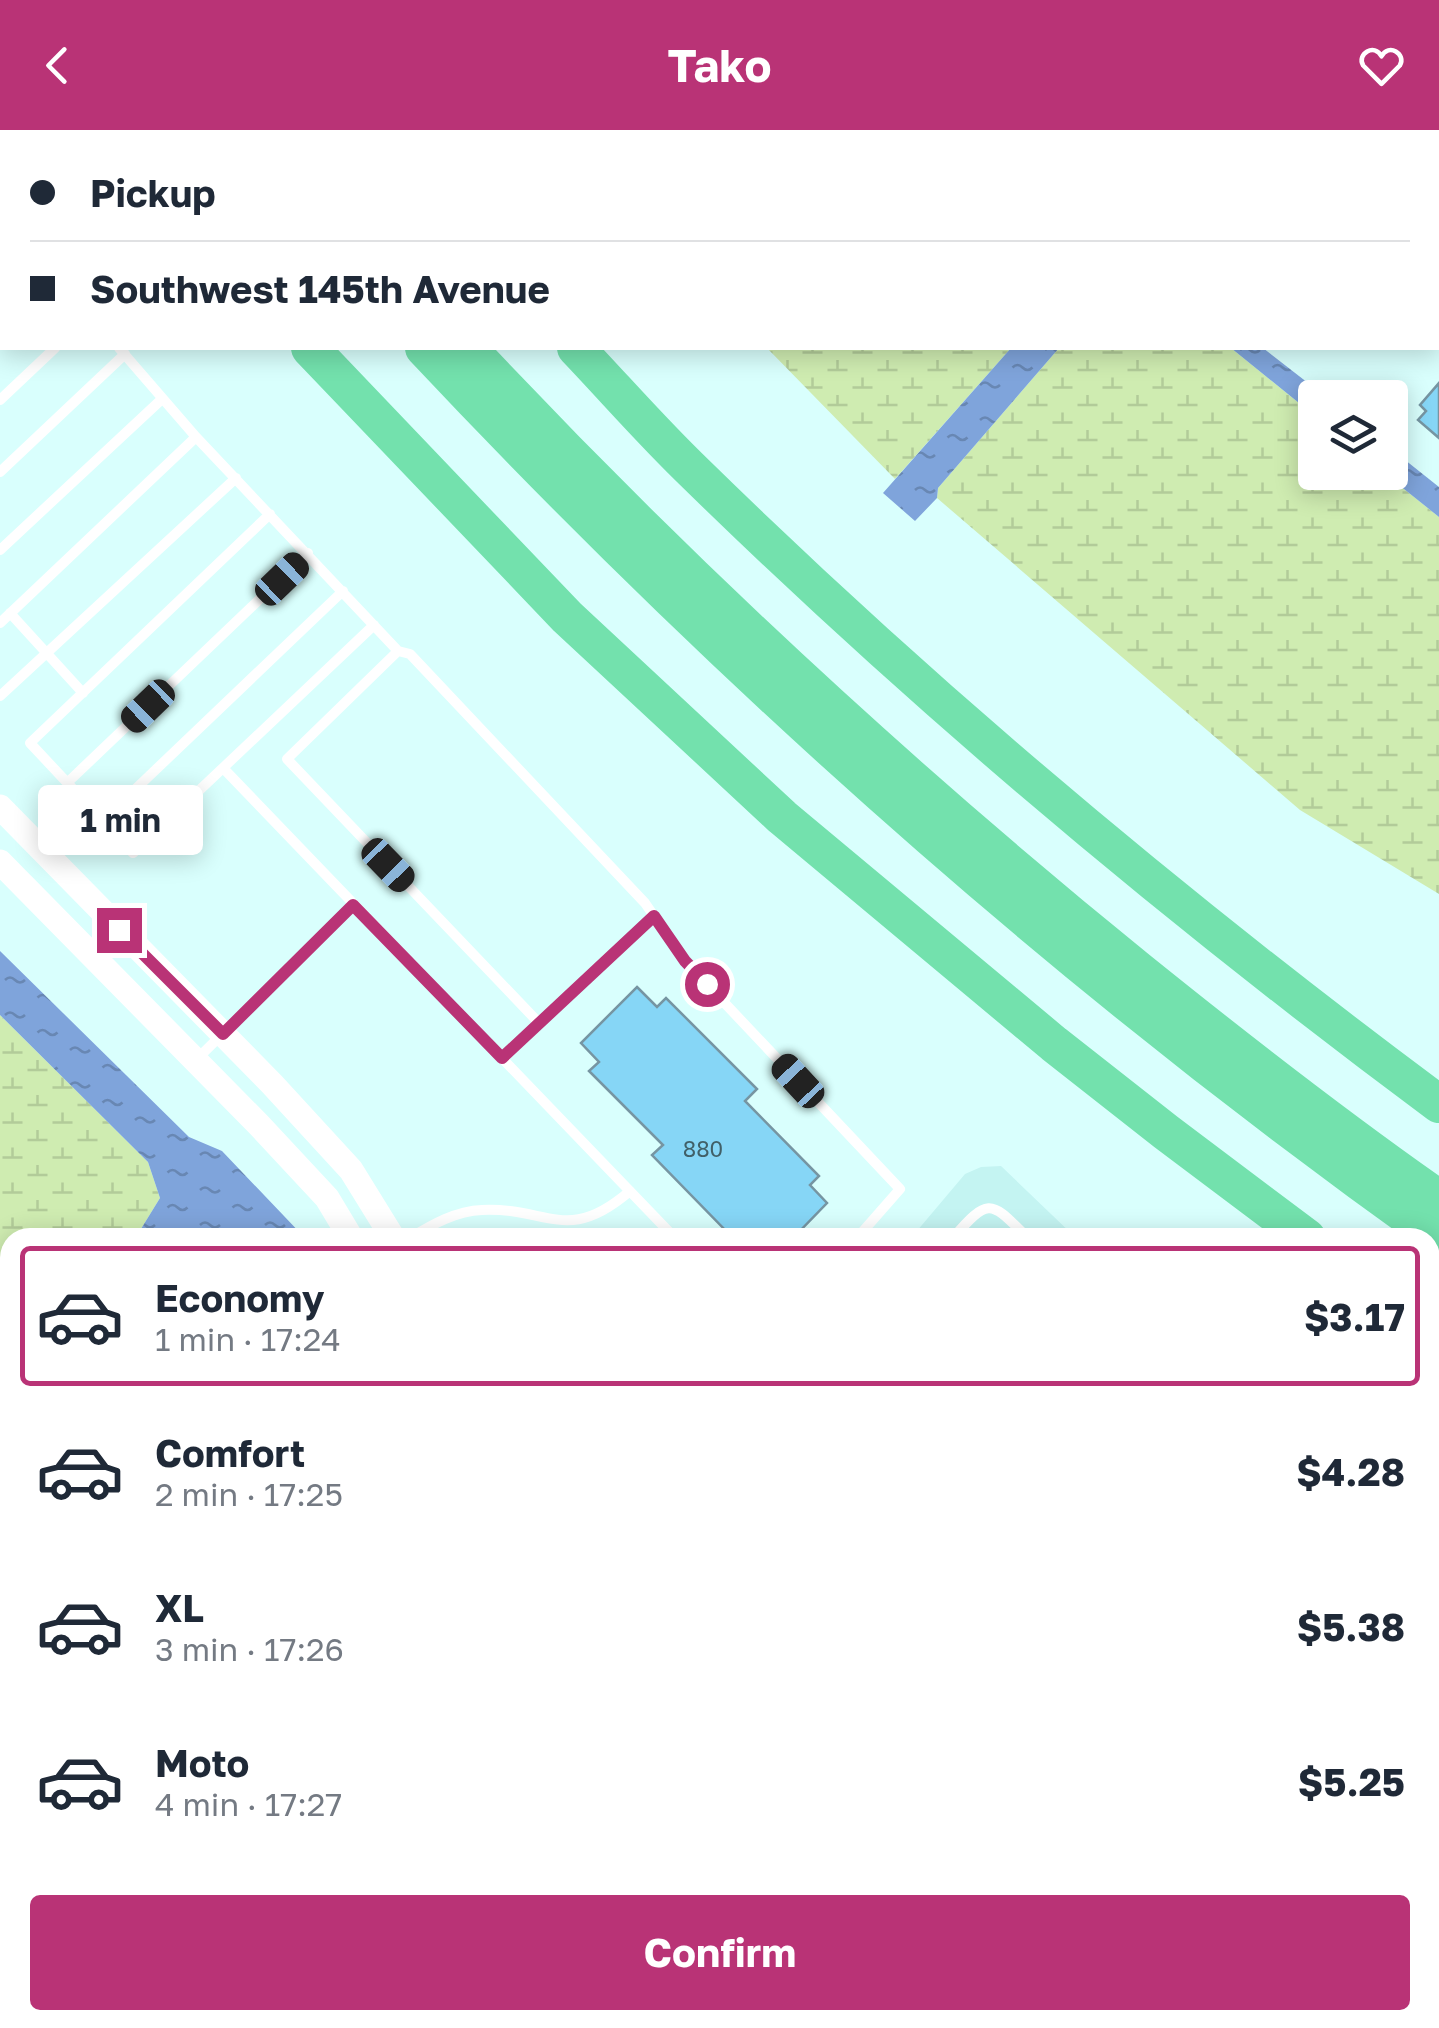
<!DOCTYPE html>
<html lang="en">
<head>
<meta charset="utf-8">
<style>
	:root { --surface:#fff; --page:#f2f2f3; --text:#1f2937; --muted:#747a83; --line:#e0e1e3; --accent:#b93376 }
	body { margin:0; font-family:"Golos Text",sans-serif; background:var(--page); color:var(--text); height:100vh; display:flex; flex-direction:column; font-size:38px; white-space:nowrap }
	* { box-sizing:border-box; margin:0 }
	p { font-size:32px; color:var(--muted) }
	.icon { flex:none; width:55px; height:55px; fill:none; stroke:currentColor; stroke-width:2; stroke-linecap:round; stroke-linejoin:round }
	.map { position:relative; flex:1; overflow:hidden }
	.drawer { position:absolute; left:0px; top:1098px; width:1440px; height:802px; display:flex; flex-direction:column; background:var(--surface); border-radius:30px 30px 0 0; box-shadow:0 5px 25px #0003 }
	.drawer>* { flex:none }
	.banner { position:absolute; left:0px; top:0px; width:1440px; height:220px; box-shadow:0 5px 25px #0003; display:grid; align-content:center; height:220px; padding:0 30px; background:var(--surface) }
	.controls { position:absolute; left:1298px; top:250px; display:grid; gap:20px }
	.controls a { display:grid; place-items:center; width:110px; height:110px; border-radius:10px; background:var(--surface); box-shadow:0 5px 25px #0003; font-size:50px }
	.end { position:absolute; width:45px; height:45px; margin:-22px; border:12px solid #b93376; background:#fff; box-shadow:0 0 0 5px #fff }
	.from { border-radius:50% }
	.bubble { position:absolute; height:70px; border-radius:10px; background:var(--surface); box-shadow:0 5px 25px #0003; font-size:32px; font-weight:700; line-height:70px; text-align:center }
	.car { position:absolute; width:30px; height:60px; margin:-30px -15px; border-radius:12px; box-shadow:0 0 8px 2px #0007; background:linear-gradient(#222 24%,#8ab4d8 0 40%,#222 0 76%,#8ab4d8 0 86%,#222 0) }
	.banner b { display:flex; align-items:center; gap:35px; height:95px; font-size:38px }
	.banner b+b { border-top:2px solid var(--line) }
	.banner i { width:25px; height:25px; background:var(--text) }
	ul { padding:18px 0 0; list-style:none }
	li { display:flex; align-items:center; gap:30px; height:140px; margin:0 20px 15px; padding:0 10px; border:5px solid transparent; border-radius:10px }
	li div { flex:1 }
	li b { display:block; font-size:38px }
	li em { font-style:normal; font-weight:700 }
	li.on { border-color:var(--accent) }
	li>.icon { width:90px; height:90px; stroke-width:1.5 }
	.cta { display:flex; gap:20px; margin-top:auto; padding:20px 30px }
	.cta a { flex:1; height:115px; border-radius:10px; background:var(--accent); color:#fff; font-size:40px; font-weight:700; line-height:115px; text-align:center }
	header { display:flex; justify-content:space-between; align-items:center; height:130px; padding:0 30px; background:var(--accent); color:#fff; font-size:45px; font-weight:700 }
	.map>svg:first-child { display:block }
	.built { fill:#c4f4f2 }
	.wetland { fill:url(#wetland-marsh) }
	.water { fill:url(#water-ripples) }
	.building { fill:#86d6f6; stroke:#7695a2; stroke-width:2.5 }
	.lines { fill:none; stroke-linecap:round; stroke-linejoin:round }
	.path { stroke:#849f9d; stroke-width:4; stroke-dasharray:2.5 8; stroke-linecap:butt }
	.service { stroke:#fff; stroke-width:10 }
	.minor { stroke:#fff; stroke-width:20 }
	.tertiary { stroke:#fff; stroke-width:25 }
	.motorway { stroke:#73e1ad; stroke-width:38 }
	.route { stroke:#b93376; stroke-width:12 }
	.labels { text-anchor:middle; dominant-baseline:central; stroke-width:9; stroke-linejoin:round; paint-order:stroke }
	.number-label { font-size:22px; fill:#416068 }
</style>
</head>
<body>
<header><svg class="icon" aria-label="back" viewBox="0 0 24 24"><path d="M15 5l-7 7 7 7"/></svg>Tako<svg class="icon" aria-label="heart" viewBox="0 0 24 24"><path d="M12 20l-8-8c-3-5 5-10 8-4 3-6 11-1 8 4z"/></svg></header>
<div class="map">
<svg width="1439" height="1898" viewBox="0 0 1439 1898">
	<defs>
		<pattern id="wetland-marsh" width="20" height="14" patternUnits="userSpaceOnUse" patternTransform="scale(2.5)"><rect width="20" height="14" fill="#cfecb1"/><path d="M1 5h8M5 5V1M11 12h8M15 12V8" fill="none" stroke="#b2cb99"/></pattern>
		<pattern id="water-ripples" width="26" height="14" patternUnits="userSpaceOnUse" patternTransform="scale(2.5)"><rect width="26" height="14" fill="#7fa4db"/><path d="M2 4q2-2 4 0t4 0M15 11q2-2 4 0t4 0" fill="none" stroke="#6887b3"/></pattern>
	</defs>
	<rect width="100%" height="100%" fill="#d9fffd"/>
	<path class="built" d="M 1001,1036 L 1075,1107 L 911,1108 L 965,1044 L 981,1037 Z
		M 1430,1447 L 1439,1456 L 1439,1898 L 600,1898 L 591,1890 L 1430,1890 Z"/>
	<path class="wetland" d="M 563,0 L 1035,0 L 1039,2 L 566,2 Z
		M 767,218 L 1011,218 L 895,349 Z
		M 1059,218 L 1231,218 L 1315,286 L 1315,342 L 1384,343 L 1439,387 L 1439,764 L 1300,680 L 937,368 L 938,358 Z
		M 0,885 L 148,1032 L 160,1068 L 136,1107 L 10,1108 L 10,1227 L 0,1238 Z"/>
	<path class="water" d="M 1011,218 L 1059,218 L 938,358 L 937,368 L 915,391 L 883,363 Z
		M 1231,218 L 1263,218 L 1326,267 L 1315,268 L 1315,286 Z
		M 1390,318 L 1439,357 L 1439,387 L 1384,343 L 1390,342 Z
		M 0,821 L 189,1007 L 222,1021 L 304,1107 L 136,1107 L 160,1068 L 148,1032 L 0,885 Z
		M 10,1227 L 10,1359 L 0,1350 L 0,1238 Z"/>
	<path class="building" d="M 1439,253 L 1439,308 L 1418,290 L 1426,281 L 1420,275 Z
		M 637,857 L 657,877 L 666,868 L 757,959 L 745,971 L 819,1046 L 810,1055 L 827,1073 L 793,1108 L 733,1108 L 652,1025 L 663,1015 L 589,941 L 599,932 L 581,913 Z"/>
	<g class="lines">
		<path class="path" d="M 1430,1725 L 1439,1715
			M 1430,1816 L 1439,1824
			M 1263,1890 L 1273,1898
			M 1375,1890 L 1383,1898
			M 858,1898 L 865,1890
			M 958,1898 L 965,1890
			M 1119,1898 L 1126,1890"/>
		<path class="service" d="M 0,84 L 2,86
			M 0,125 L 2,123
			M 0,198 L 2,195
			M 119,218 L 196,307 L 398,521
			M 0,270 L 55,218
			M 0,342 L 125,224
			M 270,384 L 30,613 L 133,723 L 374,495
			M 0,420 L 162,269
			M 10,483 L 83,563
			M 0,493 L 196,307
			M 0,566 L 236,348
			M 223,638 L 675,1108
			M 67,653 L 308,423
			M 103,690 L 343,461
			M 539,893 L 287,629 L 398,521 L 410,524 L 645,773 L 685,831 L 900,1059 L 857,1108
			M 502,929 L 654,786
			M 196,930 L 353,775
			M 410,1108 C 433,1094 456,1081 482,1080 C 549,1077 567,1115 630,1061
			M 953,1108 C 990,1065 991,1072 1028,1108
			M 1439,1752 L 1432,1775 L 1439,1790
			M 530,1890 L 540,1898
			M 408,1898 L 411,1890
			M 815,1898 L 822,1890"/>
		<path class="minor" d="M 1211,0 L 1214,2
			M 1138,2 L 1140,0
			M 1438,170 L 1439,169
			M 1438,187 L 1439,188
			M 1430,1622 L 1439,1629
			M 0,1688 L 10,1696
			M 0,1818 L 10,1806
			M 0,1882 L 19,1898
			M 208,1890 L 230,1898
			M 1320,1890 L 1328,1898
			M 177,1898 L 190,1891 L 201,1890"/>
		<path class="tertiary" d="M 0,677 L 272,954 L 351,1040 L 393,1108
			M 0,732 L 259,995 L 327,1068 L 351,1108
			M 317,1898 L 319,1890
			M 352,1898 L 355,1890"/>
		<path class="motorway" d="M 122,0 L 125,2
			M 230,0 L 233,2
			M 274,0 L 276,2
			M 374,0 L 376,2
			M 310,218 L 567,487 L 782,687 L 1054,914 L 1166,1002 L 1307,1108
			M 424,218 C 733,547 1071,847 1439,1109
			M 468,218 C 676,440 901,648 1138,840 C 1236,919 1336,997 1439,1069
			M 576,218 C 616,260 654,304 696,344 C 928,571 1178,780 1439,974
			M 1430,1197 L 1439,1204"/>
	</g>
	<g class="lines">
		<path class="route" d="M 119,800 L 223,904 L 353,775 L 502,928 L 654,786 L 685,831 L 707,854"/>
	</g>
	<g class="labels">
		<g class="number-label">
			<text x="703" y="1018">880</text>
		</g>
	</g>
</svg>
<div class="controls">
<a><svg class="icon" aria-label="layers" viewBox="0 0 24 24"><path d="M12 4l9 5-9 5-9-5zM3 14l9 5 9-5"/></svg></a>
</div>
<i class="end from" style="left:707px;top:854px"></i>
<i class="end" style="left:119px;top:800px"></i>
<div class="bubble" style="left:38px;top:655px;width:165px">1 min</div>
<i class="car" style="left:282px;top:449px;rotate:46deg"></i>
<i class="car" style="left:148px;top:576px;rotate:226deg"></i>
<i class="car" style="left:388px;top:735px;rotate:136deg"></i>
<i class="car" style="left:798px;top:951px;rotate:317deg"></i>
<div class="banner">
<b><i class="from"></i>Pickup</b>
<b><i></i>Southwest 145th Avenue</b>
</div>
<section class="drawer">
<ul>
<li class="on"><svg class="icon" aria-label="car" viewBox="0 0 24 24"><path d="M5 17H2v-5l4-1 3-4h7l3 4 3 1v5h-3M9 17h6M6 11h13"/><circle cx="7" cy="17" r="2"/><circle cx="17" cy="17" r="2"/></svg><div><b>Economy</b><p>1 min · 17:24</p></div><em>$3.17</em></li>
<li><svg class="icon" aria-label="car" viewBox="0 0 24 24"><path d="M5 17H2v-5l4-1 3-4h7l3 4 3 1v5h-3M9 17h6M6 11h13"/><circle cx="7" cy="17" r="2"/><circle cx="17" cy="17" r="2"/></svg><div><b>Comfort</b><p>2 min · 17:25</p></div><em>$4.28</em></li>
<li><svg class="icon" aria-label="car" viewBox="0 0 24 24"><path d="M5 17H2v-5l4-1 3-4h7l3 4 3 1v5h-3M9 17h6M6 11h13"/><circle cx="7" cy="17" r="2"/><circle cx="17" cy="17" r="2"/></svg><div><b>XL</b><p>3 min · 17:26</p></div><em>$5.38</em></li>
<li><svg class="icon" aria-label="car" viewBox="0 0 24 24"><path d="M5 17H2v-5l4-1 3-4h7l3 4 3 1v5h-3M9 17h6M6 11h13"/><circle cx="7" cy="17" r="2"/><circle cx="17" cy="17" r="2"/></svg><div><b>Moto</b><p>4 min · 17:27</p></div><em>$5.25</em></li>
</ul>
<div class="cta"><a>Confirm</a></div>
</section>
</div>
</body>
</html>
